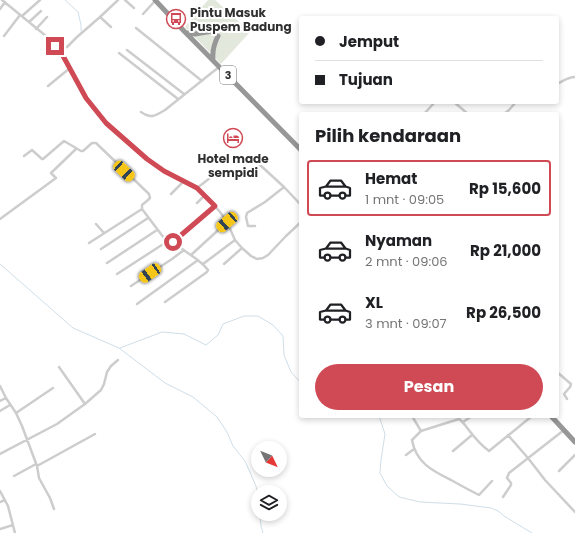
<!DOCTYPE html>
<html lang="id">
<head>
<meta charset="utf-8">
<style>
	:root { --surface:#fff; --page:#f6f6f6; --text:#202124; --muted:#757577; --line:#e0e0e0; --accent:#cf4a54 }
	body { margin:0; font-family:Poppins,sans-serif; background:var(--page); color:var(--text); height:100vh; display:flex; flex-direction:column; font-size:15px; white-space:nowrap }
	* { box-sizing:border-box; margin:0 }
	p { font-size:13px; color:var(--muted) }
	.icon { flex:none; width:22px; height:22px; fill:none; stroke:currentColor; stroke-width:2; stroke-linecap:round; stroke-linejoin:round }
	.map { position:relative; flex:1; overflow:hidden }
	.details { position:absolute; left:299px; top:112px; width:260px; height:306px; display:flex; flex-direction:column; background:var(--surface); border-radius:4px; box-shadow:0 2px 6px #0003 }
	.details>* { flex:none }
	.guide { position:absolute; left:299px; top:16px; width:260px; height:88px; border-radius:4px; box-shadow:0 2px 6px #0003; display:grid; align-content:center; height:88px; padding:0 16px; background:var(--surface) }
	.needle { width:26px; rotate:133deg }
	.controls { position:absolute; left:251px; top:441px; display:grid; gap:8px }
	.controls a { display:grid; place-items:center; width:36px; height:36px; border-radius:50%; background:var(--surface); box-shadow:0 2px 6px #0003; font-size:20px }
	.end { position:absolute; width:18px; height:18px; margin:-9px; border:5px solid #cf4a54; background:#fff; box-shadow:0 0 0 2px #fff }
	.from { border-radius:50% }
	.car { position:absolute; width:12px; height:24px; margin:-12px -6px; border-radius:5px; box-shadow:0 0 3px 1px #0007; background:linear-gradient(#f5c518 24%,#345 0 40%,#f5c518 0 76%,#345 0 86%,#f5c518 0) }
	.guide b { display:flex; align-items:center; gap:14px; height:38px; font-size:15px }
	.guide b+b { border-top:1px solid var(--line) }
	.guide i { width:10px; height:10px; background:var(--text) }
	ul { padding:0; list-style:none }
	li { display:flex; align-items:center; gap:12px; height:56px; margin:0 8px 6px; padding:0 8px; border:2px solid transparent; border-radius:4px }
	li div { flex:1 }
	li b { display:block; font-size:15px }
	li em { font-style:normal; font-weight:700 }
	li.selected { border-color:var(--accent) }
	li>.icon { width:36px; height:36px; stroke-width:1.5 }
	h2 { padding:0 16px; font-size:18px; line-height:48px }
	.primary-button { display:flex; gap:8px; margin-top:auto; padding:8px 16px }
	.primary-button a { flex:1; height:46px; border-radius:24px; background:var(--accent); color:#fff; font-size:16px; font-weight:700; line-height:46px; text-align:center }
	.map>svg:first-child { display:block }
	.green { fill:#e3e8dd }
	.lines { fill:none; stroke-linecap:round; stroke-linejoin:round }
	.stream { stroke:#cfdee8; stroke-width:1 }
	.street { stroke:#cdcdcd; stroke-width:2.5 }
	.highway { stroke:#979797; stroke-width:5 }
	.route { stroke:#cf4a54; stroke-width:5 }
	.labels { text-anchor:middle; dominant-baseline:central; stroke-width:4; stroke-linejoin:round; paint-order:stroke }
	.shield { fill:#fff; stroke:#6e6e6e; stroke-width:1 }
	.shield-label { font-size:11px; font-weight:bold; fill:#303030 }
	.poi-label { font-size:12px; font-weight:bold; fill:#303030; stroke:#fff; text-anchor:start }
</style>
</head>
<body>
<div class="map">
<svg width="575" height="533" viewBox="0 0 575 533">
	<rect width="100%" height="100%" fill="#fff"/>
	<path class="green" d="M 208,0 L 215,0 L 250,32 L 221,64 L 185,27 Z"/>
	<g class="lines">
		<path class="stream" d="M 65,0 L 78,12 L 81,25 L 81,31
			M 0,264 L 73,328 L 119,348 L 165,383 L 193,397 L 217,417 L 227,432 L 233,446 L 245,461 L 256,486 L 258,498
			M 120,348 L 162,332 L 184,334 L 206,345 L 218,335 L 223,324 L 244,316 L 258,316 L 273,325 L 283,336 L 284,355 L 291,372 L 301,383
			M 379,416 L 385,434 L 381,460 L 380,473 L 387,486 L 399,497 L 420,502 L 460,504 L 491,508 L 498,511 L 504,516 L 532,533
			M 260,514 L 261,526 L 263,533"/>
		<path class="street" d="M 2,0 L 46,36 L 62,54 L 86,98 L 106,123 L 147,159 L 164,171 L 197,188 L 205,195 L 220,212 L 227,222 L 235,240 L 242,248 L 251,256 L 257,259 L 263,258 L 268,255 L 286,236 L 301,222
			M 125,0 L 134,8
			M 0,9 L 5,2
			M 143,14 L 155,1
			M 22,16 L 40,0
			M 100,17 L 111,27
			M 29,22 L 41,11
			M 136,28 L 202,81
			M 36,29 L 47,17
			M 4,36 L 20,15
			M 57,48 L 67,47 L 77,37 L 100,17 L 118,0
			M 127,50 L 184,94
			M 119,53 L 178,99
			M 557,84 C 563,81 568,77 575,77
			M 48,86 L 70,68
			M 454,102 L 468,114
			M 141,112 C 151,119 155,116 165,110 L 219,67
			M 424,114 L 435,102
			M 504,114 L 509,110 L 516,102
			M 24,156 L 32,150 L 42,159 L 43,159 L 64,141 L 81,151 L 83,151 L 92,143 L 96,143 L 149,194 L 150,198 L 148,200 L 142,205 L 142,209
			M 259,164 L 284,187 L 301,205
			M 197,188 L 214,175
			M 171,194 L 183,182
			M 197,203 L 205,195
			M 0,219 L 56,178 L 51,173 L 76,149
			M 96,224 L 104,233
			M 255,226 L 248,226 L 246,217 L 247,213 L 265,202 L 284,187
			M 173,242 L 215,206
			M 89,243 L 142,209 L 164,238 C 167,241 169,243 173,242 C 184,252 199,258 208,270 L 207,272 L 165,302
			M 101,249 L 148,218
			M 191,255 L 227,222
			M 107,263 L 157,230
			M 203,264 L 235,240
			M 224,264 L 242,248
			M 117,274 L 168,241
			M 131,286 L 172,259 L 184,250
			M 137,304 L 198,260
			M 59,367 L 85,404
			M 557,372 L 571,384 L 570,387 L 564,394 L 567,399
			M 0,386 L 6,398 L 16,413 L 22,426 L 37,466 L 39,478 L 50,498 L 54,509
			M 0,401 L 6,398
			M 0,411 L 10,405
			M 16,413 L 53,388
			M 412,416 L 421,431
			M 463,422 L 472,416
			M 508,435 L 528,458 L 545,480 L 575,512
			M 453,451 L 472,435
			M 0,454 L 57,424 L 85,404 L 101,390 L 104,384 L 107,372 L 111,366 L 118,360
			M 406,455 L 414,449
			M 37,466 L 95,434
			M 559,471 L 575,455
			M 14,476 L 36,464
			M 492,481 L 479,495 C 469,490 460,485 451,480 C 433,471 416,463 412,440 L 421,431 L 459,419 C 463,422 465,425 468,429 C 474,437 481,445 489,451 L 532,416
			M 0,491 L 8,506 L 15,533
			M 503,497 L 511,485 L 511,483 L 507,478 L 509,473 L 564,430
			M 0,502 L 5,500
			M 0,529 L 13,525"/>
		<path class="highway" d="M 155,0 L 184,31 L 301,150
			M 187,33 L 195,34 L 213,31
			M 213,60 C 212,51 214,44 218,36
			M 551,416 L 575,442"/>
	</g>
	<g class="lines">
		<path class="route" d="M 55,46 L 62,54 L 86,98 L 106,123 L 147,159 L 164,171 L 197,188 L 215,206 L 173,242"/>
	</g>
	<defs>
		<symbol id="bus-ring" viewBox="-11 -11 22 22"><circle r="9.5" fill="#fff" stroke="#cf4a54" stroke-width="1.5"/><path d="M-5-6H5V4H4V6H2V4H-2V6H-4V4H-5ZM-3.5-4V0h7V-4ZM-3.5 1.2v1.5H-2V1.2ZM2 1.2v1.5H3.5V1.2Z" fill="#cf4a54"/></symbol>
		<symbol id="hotel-ring" viewBox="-11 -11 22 22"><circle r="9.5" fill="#fff" stroke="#cf4a54" stroke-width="1.5"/><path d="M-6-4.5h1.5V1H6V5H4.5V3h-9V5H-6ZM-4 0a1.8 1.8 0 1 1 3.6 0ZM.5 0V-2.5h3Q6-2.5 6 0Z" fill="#cf4a54"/></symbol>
	</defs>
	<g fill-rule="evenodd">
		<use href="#bus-ring" x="165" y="8" width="22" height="22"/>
		<use href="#hotel-ring" x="222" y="127" width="22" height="22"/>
	</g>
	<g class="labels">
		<rect class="shield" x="220" y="66" width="16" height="18" rx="3"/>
		<g class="shield-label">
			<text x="228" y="75">3</text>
		</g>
		<g class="poi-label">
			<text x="190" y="12">Pintu Masuk<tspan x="190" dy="14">Puspem Badung</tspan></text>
			<text x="233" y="158" text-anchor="middle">Hotel made<tspan x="233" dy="14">sempidi</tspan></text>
		</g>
	</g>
</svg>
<div class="controls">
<a><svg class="needle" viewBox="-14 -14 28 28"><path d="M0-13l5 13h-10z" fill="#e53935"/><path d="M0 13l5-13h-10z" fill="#757577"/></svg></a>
<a><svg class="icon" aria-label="layers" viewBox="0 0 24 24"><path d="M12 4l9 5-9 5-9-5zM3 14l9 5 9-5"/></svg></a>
</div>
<i class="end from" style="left:173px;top:242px"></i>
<i class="end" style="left:55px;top:46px"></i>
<i class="car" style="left:124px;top:171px;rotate:133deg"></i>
<i class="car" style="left:227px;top:222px;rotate:229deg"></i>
<i class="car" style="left:150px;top:273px;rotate:235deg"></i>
<div class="guide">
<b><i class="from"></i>Jemput</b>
<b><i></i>Tujuan</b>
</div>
<section class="details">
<h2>Pilih kendaraan</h2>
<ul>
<li class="selected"><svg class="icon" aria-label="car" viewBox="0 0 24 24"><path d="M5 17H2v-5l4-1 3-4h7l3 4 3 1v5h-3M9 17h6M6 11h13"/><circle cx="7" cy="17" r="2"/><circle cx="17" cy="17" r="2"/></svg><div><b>Hemat</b><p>1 mnt · 09:05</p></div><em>Rp 15,600</em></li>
<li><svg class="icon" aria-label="car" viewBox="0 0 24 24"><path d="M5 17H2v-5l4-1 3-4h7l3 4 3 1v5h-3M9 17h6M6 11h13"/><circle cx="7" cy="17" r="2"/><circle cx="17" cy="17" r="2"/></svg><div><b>Nyaman</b><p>2 mnt · 09:06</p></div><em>Rp 21,000</em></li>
<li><svg class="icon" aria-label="car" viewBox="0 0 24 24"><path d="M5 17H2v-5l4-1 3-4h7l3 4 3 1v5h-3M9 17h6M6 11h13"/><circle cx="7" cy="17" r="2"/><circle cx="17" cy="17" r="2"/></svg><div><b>XL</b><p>3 mnt · 09:07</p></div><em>Rp 26,500</em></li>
</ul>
<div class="primary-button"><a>Pesan</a></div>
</section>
</div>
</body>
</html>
